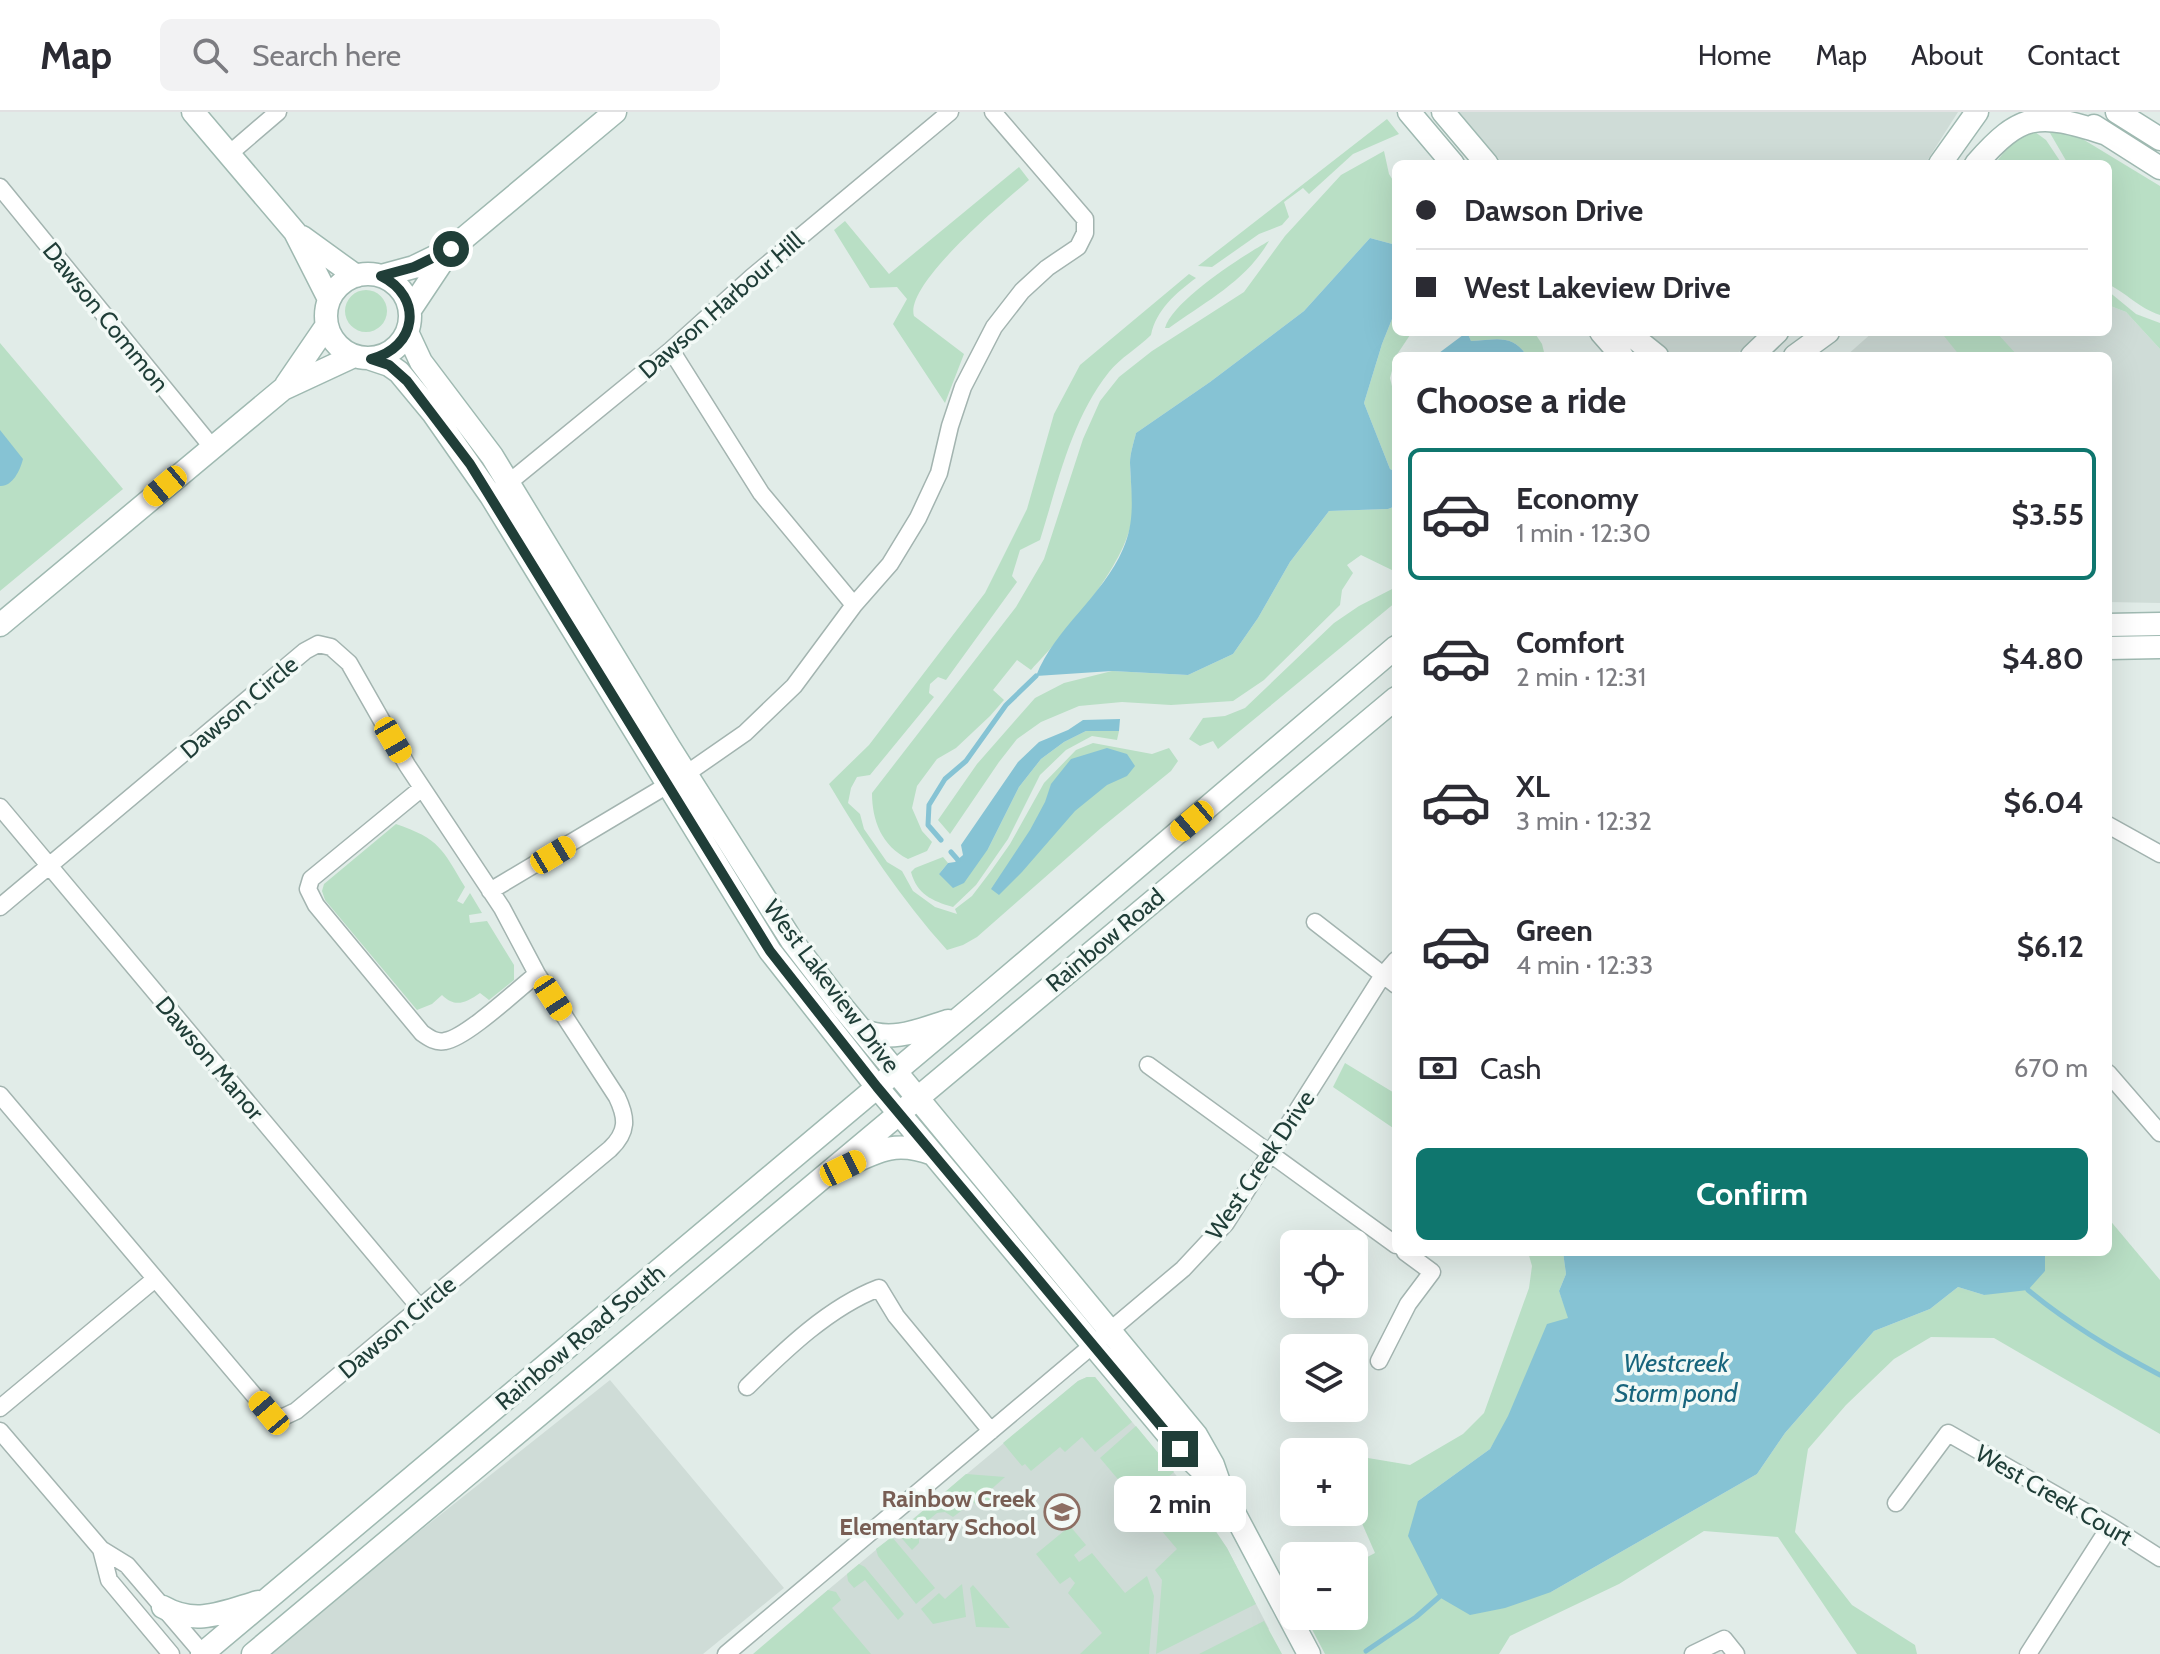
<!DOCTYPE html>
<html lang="en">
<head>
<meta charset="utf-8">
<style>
	:root { --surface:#fff; --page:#f2f2f3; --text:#2b2b33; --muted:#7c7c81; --line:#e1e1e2; --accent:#0f766e }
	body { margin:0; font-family:Cabin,sans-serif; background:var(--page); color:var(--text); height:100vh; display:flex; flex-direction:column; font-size:30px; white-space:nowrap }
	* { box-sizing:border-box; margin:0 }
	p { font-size:26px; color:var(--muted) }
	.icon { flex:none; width:44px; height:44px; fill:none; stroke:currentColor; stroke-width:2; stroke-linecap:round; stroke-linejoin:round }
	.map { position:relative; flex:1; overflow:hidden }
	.sheet { position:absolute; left:1392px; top:240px; width:720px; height:904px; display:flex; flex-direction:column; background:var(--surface); border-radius:12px; box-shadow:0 8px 32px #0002 }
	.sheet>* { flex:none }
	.hud { position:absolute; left:1392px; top:48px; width:720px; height:176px; border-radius:12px; box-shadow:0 8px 32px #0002; display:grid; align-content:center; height:176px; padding:0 24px; background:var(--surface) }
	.fabs { position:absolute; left:1280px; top:1118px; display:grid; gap:16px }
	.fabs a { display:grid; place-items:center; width:88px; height:88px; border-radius:12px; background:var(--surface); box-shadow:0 8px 32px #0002; font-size:40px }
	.end { position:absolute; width:36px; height:36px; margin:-18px; border:10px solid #203e38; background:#fff; box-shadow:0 0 0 4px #fff }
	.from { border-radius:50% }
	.bubble { position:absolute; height:56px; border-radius:12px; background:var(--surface); box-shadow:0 8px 32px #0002; font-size:26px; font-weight:700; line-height:56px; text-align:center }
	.car { position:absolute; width:24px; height:48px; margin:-24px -12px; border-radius:10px; box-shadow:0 0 6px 2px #0007; background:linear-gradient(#f5c518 24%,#345 0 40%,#f5c518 0 76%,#345 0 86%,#f5c518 0) }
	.hud b { display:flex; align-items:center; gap:28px; height:76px; font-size:30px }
	.hud b+b { border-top:2px solid var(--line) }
	.hud i { width:20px; height:20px; background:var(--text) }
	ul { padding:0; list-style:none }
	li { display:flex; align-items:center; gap:24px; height:132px; margin:0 16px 12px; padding:0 8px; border:4px solid transparent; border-radius:12px }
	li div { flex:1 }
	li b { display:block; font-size:30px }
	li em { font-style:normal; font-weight:700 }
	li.active { border-color:var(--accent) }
	li>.icon { width:72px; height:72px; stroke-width:1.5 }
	h2 { padding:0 24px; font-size:36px; line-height:96px }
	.pay { display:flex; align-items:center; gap:20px; height:88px; padding:0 24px; font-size:30px }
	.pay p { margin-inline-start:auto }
	.button { display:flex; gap:16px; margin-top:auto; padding:16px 24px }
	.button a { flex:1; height:92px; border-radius:12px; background:var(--accent); color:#fff; font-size:32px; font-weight:700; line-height:92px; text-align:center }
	header { display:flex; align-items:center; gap:48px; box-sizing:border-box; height:112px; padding:0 40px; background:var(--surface); border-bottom:2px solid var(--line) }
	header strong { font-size:38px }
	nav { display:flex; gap:44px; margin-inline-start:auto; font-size:28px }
	.search { width:560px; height:72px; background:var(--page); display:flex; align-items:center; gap:20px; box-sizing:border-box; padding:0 28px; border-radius:12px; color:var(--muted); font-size:30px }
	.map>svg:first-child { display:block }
	.built { fill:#cfdcd7 }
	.green { fill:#b9dfc5 }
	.water { fill:#86c3d4 }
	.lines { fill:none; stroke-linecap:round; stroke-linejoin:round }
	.stream { stroke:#86c3d4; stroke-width:5 }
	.street-casing { stroke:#a3b4b0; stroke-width:19 }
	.secondary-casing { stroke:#9fb9b1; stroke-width:25 }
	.street { stroke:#fff; stroke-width:16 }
	.secondary { stroke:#fff; stroke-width:22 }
	.route { stroke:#203e38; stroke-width:10 }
	.labels { text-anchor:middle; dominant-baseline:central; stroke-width:7; stroke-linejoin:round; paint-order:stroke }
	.street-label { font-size:24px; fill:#203e38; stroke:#f2f9f6 }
	.education-label { font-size:24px; font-weight:bold; fill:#785e54; stroke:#f2f9f6; text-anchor:end }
	.water-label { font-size:26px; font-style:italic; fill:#18657d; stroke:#f2f9f6 }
</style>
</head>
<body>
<header>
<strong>Map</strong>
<div class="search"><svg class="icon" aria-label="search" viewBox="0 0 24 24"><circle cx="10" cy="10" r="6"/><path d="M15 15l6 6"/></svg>Search here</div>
<nav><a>Home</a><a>Map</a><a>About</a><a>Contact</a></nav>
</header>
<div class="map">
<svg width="2160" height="1542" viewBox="0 0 2160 1542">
	<rect width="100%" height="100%" fill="#e1ece8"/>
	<path class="built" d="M 1459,0 L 1958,0 L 1925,52 L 1503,52 Z
		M 2108,193 L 2126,200 L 2160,237 L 2160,491 L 2108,490 L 2108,244 L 1846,244 L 1873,220 L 2108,220 Z
		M 1638,220 L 1761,220 L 1741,239 L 1729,244 L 1683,244 L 1669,241 Z
		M 1087,1265 L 1095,1265 L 1190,1380 L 1227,1436 L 1269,1517 L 1231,1542 L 842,1542 L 804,1498 L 1078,1269 Z
		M 610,1268 L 784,1476 L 703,1542 L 265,1542 Z"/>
	<path class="green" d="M 1387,7 L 1399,22 L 1353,42 L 1309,82 L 1303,76 L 1284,90 L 1289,105 L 1282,113 L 1259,122 L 1212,155 L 1198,154 Z
		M 2042,16 L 2071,20 L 2160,74 L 2160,203 C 2137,195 2128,182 2108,172 L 2108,52 L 2068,52 L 2050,21 Z
		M 2035,20 L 2046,28 L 2062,52 L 1995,52 C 2007,36 2016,25 2035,20 Z
		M 1384,39 L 1389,62 L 1396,73 L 1396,133 L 1370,126 L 1304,199 L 1210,270 L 1136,321 C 1134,330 1130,341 1130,351 C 1130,369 1134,387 1132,406 C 1126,453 1064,523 1031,558 L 1017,548 L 993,578 L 1004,588 L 990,604 L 956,636 L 937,647 L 917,674 L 912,696 L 922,719 L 932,730 L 927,739 L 908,747 C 882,734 872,709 872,681 L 1016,495 L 1044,447 L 1083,327 L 1100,289 L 1119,265 L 1152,239 L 1244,180 L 1285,124 L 1341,63 Z
		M 1019,55 L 1029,68 C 1005,89 904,172 914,204 L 964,242 L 945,291 L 893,212 L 907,187 L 897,175 L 870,176 L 834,118 L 845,109 L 889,162 Z
		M 1269,129 C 1246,169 1205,190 1169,216 L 1165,216 C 1173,188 1244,143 1269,129 Z
		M 1189,162 L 1196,166 C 1176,181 1156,198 1151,223 C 1138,236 1120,246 1109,260 C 1071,308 1058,371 1040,428 L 1020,438 L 1012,464 L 1017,470 L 946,568 L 938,565 L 930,572 L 929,581 L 934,585 L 870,663 L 857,665 L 851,676 L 848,691 L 860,702 L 864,717 L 887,750 L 902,759 L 913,779 L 935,795 L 957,802 L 955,797 L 972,784 L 991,759 L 1010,732 L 1044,671 L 1076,638 L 1093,631 L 1152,642 L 1169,636 L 1178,649 L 1171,659 L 1101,716 L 977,825 L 963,833 L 947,838 C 901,787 864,731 829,672 L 869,633 L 985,481 L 1027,397 L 1054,302 L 1080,253 Z
		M345 199a21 21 0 1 1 42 0a21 21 0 1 1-42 0Z
		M 2108,179 L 2136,202 L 2160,211 L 2160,237 L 2126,200 L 2108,193 Z
		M 1396,197 L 1396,220 L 1412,220 L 1396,244 L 1390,266 L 1396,291 L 1396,360 L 1390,357 L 1364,291 L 1382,232 Z
		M 1467,220 L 1534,220 L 1542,232 L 1545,244 L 1527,244 C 1512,221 1496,228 1471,229 Z
		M 1950,220 L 1996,220 L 2018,244 L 1960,244 L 1944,224 Z
		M 0,231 L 123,377 L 0,479 Z
		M 1396,394 L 1396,460 L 1361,443 L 1347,453 L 1353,461 L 1342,478 L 1340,493 L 1264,568 L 1233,589 L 1171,593 L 1122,590 L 1079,594 L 1041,610 L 1017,627 L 999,650 L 950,722 L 938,708 L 977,652 L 1035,586 L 1064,571 L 1112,559 L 1188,563 L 1233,542 L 1258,506 L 1290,450 L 1329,399 L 1388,397 Z
		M 1396,475 L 1396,490 L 1218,637 L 1213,629 L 1200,634 L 1189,627 L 1203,606 L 1225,604 L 1245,596 L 1334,511 L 1359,494 Z
		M 1086,619 L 1119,619 L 1117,628 L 1092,624 L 1066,638 L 1040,663 L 1008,727 L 976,773 L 953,795 C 932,789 917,782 911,760 L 915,756 L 943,745 L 948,751 L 939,762 L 988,737 L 1019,675 L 1041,647 L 1064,630 Z
		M 396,712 C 440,727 442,737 465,775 L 457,789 L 463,792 L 470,781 L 482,801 L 469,803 L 470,811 L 487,809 L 514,853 L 514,868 L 489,888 L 480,881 C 466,891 455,896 442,883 L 432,892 L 417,898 L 325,788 L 322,779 L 324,772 Z
		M 1345,951 L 1396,982 L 1396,1018 L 1333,975 Z
		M 2108,1106 L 2160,1168 L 2160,1322 L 1994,1226 L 1931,1225 L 1894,1247 L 1846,1293 L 1808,1337 L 1795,1420 L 1852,1493 L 1915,1533 L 1917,1542 L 1857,1542 L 1778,1425 L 1704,1419 L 1619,1472 L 1510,1524 L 1499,1542 L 1325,1542 L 1305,1504 L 1354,1504 L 1354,1452 L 1375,1441 L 1354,1393 L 1354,1340 L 1362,1345 L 1410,1353 L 1463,1322 L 1484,1301 L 1529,1176 L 1532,1154 L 1528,1140 L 1563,1140 L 1566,1162 L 1559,1179 L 1569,1206 L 1490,1337 L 1418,1389 L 1551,1480 L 1757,1362 L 1785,1321 L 1874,1219 L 1930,1197 L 1958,1175 L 1984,1183 L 2045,1159 L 2045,1140 L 2108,1140 Z
		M 1087,1265 L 1095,1265 L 1132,1310 L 1095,1340 L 1082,1325 L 1065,1340 L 1060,1335 L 1031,1359 L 1025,1352 L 1022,1354 L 1003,1331 L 1078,1269 Z
		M 1136,1314 L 1174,1360 L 1138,1391 L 1100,1346 Z
		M 966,1362 L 1005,1365 L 986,1382 L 991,1389 L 981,1397 L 973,1390 L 953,1405 L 945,1400 L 937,1401 L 919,1416 L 919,1431 L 912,1438 L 897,1421 Z
		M 1179,1366 L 1227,1436 L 1256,1492 L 1156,1542 L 1162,1468 L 1155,1458 L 1177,1437 L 1144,1398 Z
		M 1070,1414 L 1086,1433 L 1074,1443 L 1079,1450 L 1092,1441 L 1125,1481 L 1147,1464 L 1154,1484 L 1149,1542 L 1080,1542 L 1102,1521 L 1068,1481 L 1075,1471 L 1070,1465 L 1060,1472 L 1036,1442 Z
		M 892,1425 L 935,1476 L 916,1492 L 878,1444 L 876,1437 Z
		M 859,1452 L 865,1455 L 904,1502 L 898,1508 L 865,1468 L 854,1476 L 848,1469 L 847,1462 Z
		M 962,1472 L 966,1505 L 933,1512 L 921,1497 L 939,1481 L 945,1487 Z
		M 973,1473 L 1010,1516 L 976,1515 L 970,1476 Z
		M 828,1478 L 836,1480 L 841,1488 L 832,1496 L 871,1542 L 753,1542 Z
		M 1264,1509 L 1282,1542 L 1199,1542 L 1260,1511 Z"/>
	<path class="water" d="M 1370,126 L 1396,133 L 1396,197 L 1382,232 L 1364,291 L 1390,357 L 1396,360 L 1396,394 L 1388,397 L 1329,399 L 1290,450 L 1258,506 L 1233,542 L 1188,563 L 1112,559 L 1036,564 C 1055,516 1103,484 1123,437 C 1136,408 1131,381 1130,351 C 1130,341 1134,330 1136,321 L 1210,270 L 1304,199 Z
		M 1467,220 L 1471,229 C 1496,228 1512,221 1527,244 L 1435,244 Z
		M 0,318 L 23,347 C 20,359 12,375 0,374 Z
		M 1120,607 L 1119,619 L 1086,619 L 1064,630 L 1041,647 L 1019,675 L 988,737 L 964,771 L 953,776 L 939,762 L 948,751 L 955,750 L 963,743 L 961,733 L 1018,650 L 1039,630 L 1068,618 L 1083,608 Z
		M 1107,636 L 1127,642 L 1135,654 L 1127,664 L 1107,673 L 1075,699 L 1022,760 L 999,783 L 991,777 L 1030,718 L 1045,690 L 1051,672 L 1071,647 Z
		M 1563,1140 L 2045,1140 L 2045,1159 L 2028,1178 L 1984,1183 L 1958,1175 L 1930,1197 L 1874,1219 L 1785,1321 L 1757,1362 L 1551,1480 L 1505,1496 L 1470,1503 L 1439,1485 L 1408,1424 L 1418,1389 L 1490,1337 L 1508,1304 L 1547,1212 L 1568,1206 L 1559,1179 L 1566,1162 Z"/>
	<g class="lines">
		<path class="stream" d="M 941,728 L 928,713 L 929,693 L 945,667 L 966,649 L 1006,593 L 1036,564
			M 951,740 L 958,748
			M 2028,1178 C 2069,1212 2112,1238 2160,1263
			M 1366,1539 L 1416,1505 L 1439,1485"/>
		<defs>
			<path id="street" d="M 229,42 L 278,0
				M 0,75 L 212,335
				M 671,238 L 761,381 L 854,493
				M 501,377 L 671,238 L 752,165 L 950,0
				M 422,676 L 311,767 L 308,777 L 316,793 L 422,921 C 429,926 436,931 445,929 C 466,926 518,877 537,862
				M 0,695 L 420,1196
				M 2108,713 L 2160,742
				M 490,779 L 686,662 L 745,621 L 794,574 L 854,493 L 890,452 L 918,406 L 939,361 L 950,314 L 963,275 L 994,215 L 1022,179 L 1047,156 L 1078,135 L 1085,121 L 1085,107 L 993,0
				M 0,795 L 305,539 L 318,532 L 331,535 L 349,551 L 407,653 L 502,796 L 537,862 L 617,985 C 627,1006 628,1020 610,1037 L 296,1299 L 281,1306 L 269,1301 L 0,983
				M 1315,810 L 1396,873
				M 1148,953 L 1396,1133
				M 2108,961 L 2160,1021
				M 1379,1249 L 1408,1192 L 1432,1160 L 1405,1140
				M 747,1275 C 785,1238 829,1195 879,1176 L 896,1204 L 991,1319
				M 0,1296 L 155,1167
				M 0,1319 L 101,1437 L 127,1453 L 203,1542
				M 1896,1391 L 1948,1321 L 2110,1414 L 2160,1446
				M 101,1437 L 109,1468 L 171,1542
				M 726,1542 L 1183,1157 L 1226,1111 L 1383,863 L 1396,848
				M 1693,1542 L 1724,1527 L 1736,1542
				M 2028,1542 L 2110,1414"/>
			<path id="secondary" d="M 193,0 L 295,120 L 329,187
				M 1409,0 L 1453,52
				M 1443,0 L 1487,52
				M 2117,0 L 2160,27
				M 2094,14 L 2160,56
				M 1940,52 L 1977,0
				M 1976,52 C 2021,0 2039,0 2104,21
				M 302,125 L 356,164
				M326 204a42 42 0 1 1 84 0a42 42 0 1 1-84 0Z
				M 381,164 L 414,155 L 451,137 L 615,0
				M 410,198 L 450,138
				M 407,220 L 421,250 L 492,344 L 669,635 L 792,829 L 844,897 L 1196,1323 L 1213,1353 L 1221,1376 L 1309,1542
				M 1601,220 L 1622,244
				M 1627,220 L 1657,244
				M 1752,244 L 1777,220
				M 1795,244 L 1828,220
				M 371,247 L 389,253 L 399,260 L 433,301 L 491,384 L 770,839 L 877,975 L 1180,1337 L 1217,1373
				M 286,273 L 327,213
				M 0,513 L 283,277 L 354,244
				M 2108,513 L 2160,512
				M 2108,536 L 2160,535
				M 862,918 C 891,931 920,918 948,909
				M 848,1053 C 880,1037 898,1029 933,1042
				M 163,1495 C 196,1514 224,1500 258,1490
				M 202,1542 L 982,887 L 1396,535
				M 253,1542 L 1396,586"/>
		</defs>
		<use href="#street" class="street-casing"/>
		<use href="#secondary" class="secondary-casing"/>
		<use href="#street" class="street"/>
		<use href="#secondary" class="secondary"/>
	</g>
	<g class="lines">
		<path class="route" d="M 451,137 L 414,155 L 381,164 C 424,185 417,236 371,247 L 389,253 L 407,269 L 470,352 L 770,839 L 877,975 L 1180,1337"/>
	</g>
	<defs>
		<symbol id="school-ring" viewBox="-11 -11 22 22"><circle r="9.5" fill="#f2f9f6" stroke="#8d6e63" stroke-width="1.5"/><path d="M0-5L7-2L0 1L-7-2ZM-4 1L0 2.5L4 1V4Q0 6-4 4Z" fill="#8d6e63"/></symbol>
	</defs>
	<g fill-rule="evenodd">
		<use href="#school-ring" x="1042" y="1380" width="40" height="40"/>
	</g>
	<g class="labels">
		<g class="street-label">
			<text transform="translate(721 193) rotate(-41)">Dawson Harbour Hill</text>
			<text transform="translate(106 205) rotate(51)">Dawson Common</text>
			<text transform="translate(239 595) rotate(-40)">Dawson Circle</text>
			<text transform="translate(1105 828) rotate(-40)">Rainbow Road</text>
			<text transform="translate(832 874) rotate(53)">West Lakeview Drive</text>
			<text transform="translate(210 946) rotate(50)">Dawson Manor</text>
			<text transform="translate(1260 1053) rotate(-56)">West Creek Drive</text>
			<text transform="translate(397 1215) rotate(-40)">Dawson Circle</text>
			<text transform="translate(580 1225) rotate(-40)">Rainbow Road South</text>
			<text transform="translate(2054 1383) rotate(30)">West Creek Court</text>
		</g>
		<g class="education-label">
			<text x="1036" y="1386">Rainbow Creek<tspan x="1036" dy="28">Elementary School</tspan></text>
		</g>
		<g class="water-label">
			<text x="1676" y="1251">Westcreek<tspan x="1676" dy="30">Storm pond</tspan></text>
		</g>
	</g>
</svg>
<div class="fabs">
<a><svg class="icon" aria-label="locate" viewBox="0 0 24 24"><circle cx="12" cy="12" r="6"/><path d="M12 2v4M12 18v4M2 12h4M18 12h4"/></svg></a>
<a><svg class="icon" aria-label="layers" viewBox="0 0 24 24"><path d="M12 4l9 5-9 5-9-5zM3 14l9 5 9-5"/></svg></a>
<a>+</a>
<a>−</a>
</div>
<i class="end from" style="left:451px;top:137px"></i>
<i class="end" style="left:1180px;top:1337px"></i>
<div class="bubble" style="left:1114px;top:1364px;width:132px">2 min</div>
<i class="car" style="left:165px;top:374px;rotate:230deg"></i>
<i class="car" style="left:393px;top:628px;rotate:150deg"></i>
<i class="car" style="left:1192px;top:709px;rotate:230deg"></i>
<i class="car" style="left:553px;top:743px;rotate:59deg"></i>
<i class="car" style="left:553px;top:886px;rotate:147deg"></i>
<i class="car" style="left:843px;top:1056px;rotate:64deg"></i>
<i class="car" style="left:269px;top:1301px;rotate:320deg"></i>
<div class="hud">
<b><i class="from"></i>Dawson Drive</b>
<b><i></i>West Lakeview Drive</b>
</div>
<section class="sheet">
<h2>Choose a ride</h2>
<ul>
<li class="active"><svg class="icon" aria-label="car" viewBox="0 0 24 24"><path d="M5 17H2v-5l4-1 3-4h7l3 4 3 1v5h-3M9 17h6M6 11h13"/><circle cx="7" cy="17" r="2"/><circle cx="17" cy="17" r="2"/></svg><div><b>Economy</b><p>1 min · 12:30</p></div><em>$3.55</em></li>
<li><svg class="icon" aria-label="car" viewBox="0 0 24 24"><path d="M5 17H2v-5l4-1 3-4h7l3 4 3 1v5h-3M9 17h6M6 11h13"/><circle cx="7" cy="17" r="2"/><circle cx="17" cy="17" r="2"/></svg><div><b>Comfort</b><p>2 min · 12:31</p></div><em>$4.80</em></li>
<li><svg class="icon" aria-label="car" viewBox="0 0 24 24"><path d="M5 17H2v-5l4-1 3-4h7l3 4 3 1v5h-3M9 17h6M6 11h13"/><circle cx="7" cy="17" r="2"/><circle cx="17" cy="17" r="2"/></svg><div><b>XL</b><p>3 min · 12:32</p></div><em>$6.04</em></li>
<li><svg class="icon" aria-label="car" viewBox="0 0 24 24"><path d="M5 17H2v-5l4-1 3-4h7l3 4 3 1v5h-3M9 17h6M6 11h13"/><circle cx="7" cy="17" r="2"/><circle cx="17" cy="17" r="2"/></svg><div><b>Green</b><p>4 min · 12:33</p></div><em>$6.12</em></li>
</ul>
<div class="pay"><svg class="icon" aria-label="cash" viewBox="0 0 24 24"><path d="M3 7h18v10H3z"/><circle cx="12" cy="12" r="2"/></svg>Cash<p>670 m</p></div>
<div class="button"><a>Confirm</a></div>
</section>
</div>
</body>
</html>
